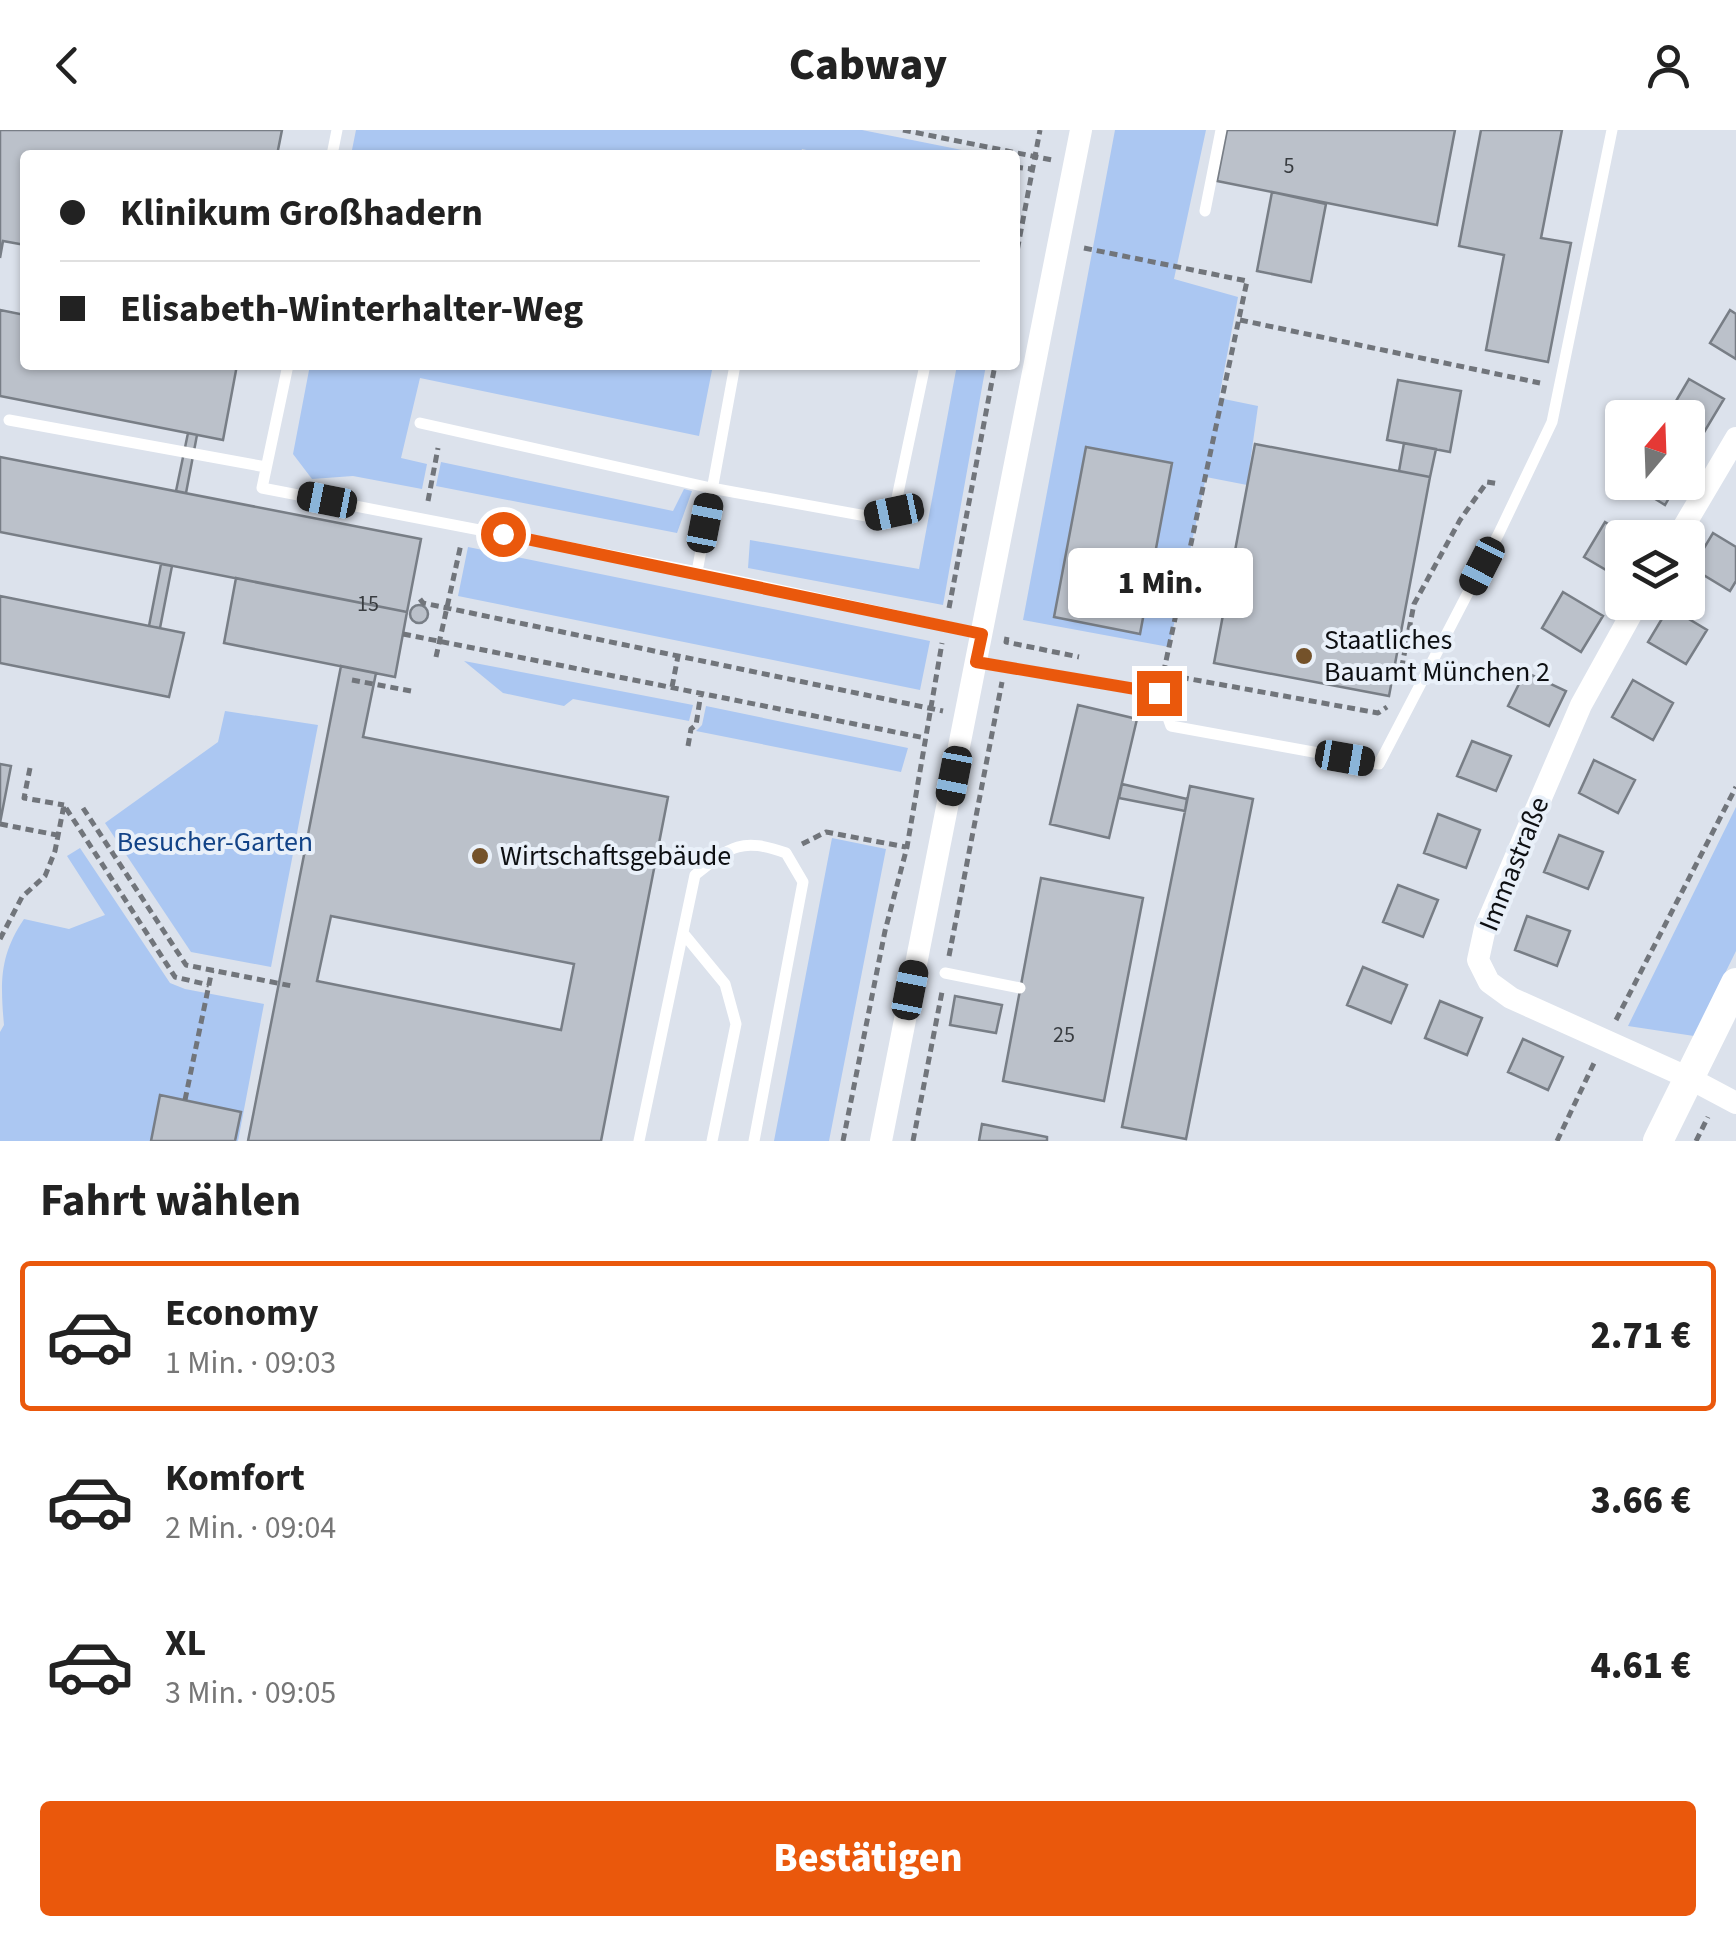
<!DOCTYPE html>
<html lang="de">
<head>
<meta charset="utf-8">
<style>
	:root { --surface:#fff; --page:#f2f2f2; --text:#222; --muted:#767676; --line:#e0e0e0; --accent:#ea580c }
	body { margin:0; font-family:"Source Sans 3",sans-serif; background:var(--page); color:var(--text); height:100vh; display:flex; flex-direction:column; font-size:38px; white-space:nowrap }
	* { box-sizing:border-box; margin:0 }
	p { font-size:32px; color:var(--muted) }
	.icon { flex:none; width:55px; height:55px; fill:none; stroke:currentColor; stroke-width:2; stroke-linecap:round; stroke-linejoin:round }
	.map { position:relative; height:1011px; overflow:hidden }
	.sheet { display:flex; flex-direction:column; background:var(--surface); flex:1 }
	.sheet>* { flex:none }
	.top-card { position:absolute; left:20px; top:20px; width:1000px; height:220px; border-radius:10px; box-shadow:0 2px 8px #0004; display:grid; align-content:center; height:220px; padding:0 40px; background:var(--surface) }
	.needle { width:65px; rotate:19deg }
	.tools { position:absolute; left:1605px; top:270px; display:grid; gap:20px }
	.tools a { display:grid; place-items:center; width:100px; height:100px; border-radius:10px; background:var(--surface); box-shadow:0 2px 8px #0004; font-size:50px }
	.end { position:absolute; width:45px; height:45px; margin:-22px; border:12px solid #ea580c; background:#fff; box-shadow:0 0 0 5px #fff }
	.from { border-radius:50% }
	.bubble { position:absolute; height:70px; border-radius:10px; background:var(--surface); box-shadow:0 2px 8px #0004; font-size:32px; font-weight:800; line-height:70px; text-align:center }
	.car { position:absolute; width:30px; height:60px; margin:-30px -15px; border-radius:12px; box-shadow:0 0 8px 2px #0007; background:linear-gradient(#222 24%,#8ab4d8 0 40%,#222 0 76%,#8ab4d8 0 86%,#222 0) }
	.top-card b { display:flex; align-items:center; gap:35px; height:95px; font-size:38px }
	.top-card b+b { border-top:2px solid var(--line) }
	.top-card i { width:25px; height:25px; background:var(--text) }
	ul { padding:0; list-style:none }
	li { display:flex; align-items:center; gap:30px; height:150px; margin:0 20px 15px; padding:0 20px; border:5px solid transparent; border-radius:10px }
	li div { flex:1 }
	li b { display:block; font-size:38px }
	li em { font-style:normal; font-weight:800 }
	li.current { border-color:var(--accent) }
	li>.icon { width:90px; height:90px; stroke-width:1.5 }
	h2 { padding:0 40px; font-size:45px; line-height:120px }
	.button { display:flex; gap:20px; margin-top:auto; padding:20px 40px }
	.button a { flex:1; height:115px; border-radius:10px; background:var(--accent); color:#fff; font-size:40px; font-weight:800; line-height:115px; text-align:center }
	header { display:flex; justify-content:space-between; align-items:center; height:130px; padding:0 40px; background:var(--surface); font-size:45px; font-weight:800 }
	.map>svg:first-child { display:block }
	.green { fill:#abc7f2 }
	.building { fill:#bbc1ca; stroke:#787e86; stroke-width:2.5; fill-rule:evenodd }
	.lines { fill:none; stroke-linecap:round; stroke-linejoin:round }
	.path { stroke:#71757b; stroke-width:5; stroke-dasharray:8 5; stroke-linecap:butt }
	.lane { stroke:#fff; stroke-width:11 }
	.street { stroke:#fff; stroke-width:22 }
	.secondary { stroke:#fff; stroke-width:30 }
	.route { stroke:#ea580c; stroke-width:12 }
	.poi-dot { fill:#74522a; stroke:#e9f0f9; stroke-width:4 }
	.labels { text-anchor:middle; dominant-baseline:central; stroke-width:8; stroke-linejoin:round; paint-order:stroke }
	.number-label { font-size:22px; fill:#383c40 }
	.poi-label { font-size:28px; fill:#0d0f12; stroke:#e9f0f9; text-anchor:start }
	.park-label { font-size:28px; fill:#134387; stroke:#e9f0f9 }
	.street-label { font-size:28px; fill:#0d0f12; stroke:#e9f0f9 }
</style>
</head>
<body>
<header><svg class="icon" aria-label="back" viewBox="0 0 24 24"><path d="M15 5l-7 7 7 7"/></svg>Cabway<svg class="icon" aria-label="person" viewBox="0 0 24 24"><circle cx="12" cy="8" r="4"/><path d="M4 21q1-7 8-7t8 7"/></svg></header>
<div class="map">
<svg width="1736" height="1011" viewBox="0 0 1736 1011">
	<rect width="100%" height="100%" fill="#dce2ec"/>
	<path class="green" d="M 356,0 L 862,0 L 972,22 L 971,25 L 829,25 L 802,19 L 800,25 L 351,25 Z
		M 1115,0 L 1206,0 L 1174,149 L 1238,167 L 1219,268 L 1258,276 L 1247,355 L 1206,347 L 1169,517 L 1023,490 Z
		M 310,235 L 713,235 L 699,306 L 420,248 L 401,328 L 427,334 L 422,359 L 353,346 L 312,349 L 293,324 Z
		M 957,235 L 986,235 L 943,475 L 748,438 L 750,410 L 919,439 Z
		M 441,332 L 673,381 L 684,359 L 692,361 L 677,403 L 436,356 Z
		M 468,417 L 930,511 L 920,560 L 458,466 Z
		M 464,531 L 693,575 L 689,591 L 573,569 L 564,576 L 503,563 Z
		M 706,576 L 908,618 L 901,642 L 696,601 L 702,595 Z
		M 225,581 L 318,595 L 271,837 L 191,822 L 105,693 L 218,612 Z
		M 1736,677 L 1736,821 L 1694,906 L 1628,896 Z
		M 832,708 L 886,719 L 829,1011 L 774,1011 Z
		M 80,718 L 170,853 L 185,859 L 264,874 L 238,1011 L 0,1011 L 0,902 L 4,895 C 0,850 0,825 24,789 L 69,799 L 105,785 L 67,726 Z"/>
	<path class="building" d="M 0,0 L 282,0 L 277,25 L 25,25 L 25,115 L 3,111 L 0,128 Z
		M 1227,0 L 1455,0 L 1437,95 L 1217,51 Z
		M 1481,0 L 1562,0 L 1541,108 L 1571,113 L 1548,232 L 1486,220 L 1504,125 L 1459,116 Z
		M 1272,62 L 1326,74 L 1311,152 L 1257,141 Z
		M 0,180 L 25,185 L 25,235 L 237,235 L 223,310 L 0,266 Z
		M 1730,180 L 1736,184 L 1736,229 L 1710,213 Z
		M 1689,249 L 1724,269 L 1703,304 L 1688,294 L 1688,288 L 1676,288 L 1669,283 Z
		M 1398,250 L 1461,261 L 1450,322 L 1387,310 Z
		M 188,303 L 197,305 L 186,363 L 176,361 Z
		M 1404,313 L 1436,319 L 1430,347 L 1399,341 Z
		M 1255,314 L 1430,347 L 1389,566 L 1214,533 Z
		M 1086,317 L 1172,333 L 1140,504 L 1054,487 Z
		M 0,327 L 421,409 L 407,482 L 0,402 Z
		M 1628,352 L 1678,352 L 1665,375 Z
		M 1605,392 L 1631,408 L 1622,408 L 1622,440 L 1618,447 L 1584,427 Z
		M 1713,403 L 1736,417 L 1736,451 L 1730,461 L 1692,438 Z
		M 161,434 L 172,436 L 160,498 L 149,496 Z
		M 236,448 L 407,482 L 395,547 L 224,513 Z
		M 1563,462 L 1603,486 L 1581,522 L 1542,498 Z
		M 0,466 L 184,503 L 169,567 L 0,533 Z
		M410 484a9 9 0 1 1 18 0a9 9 0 1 1-18 0Z
		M 1669,477 L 1707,500 L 1686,534 L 1648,512 Z
		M 341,536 L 376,543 L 363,607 L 668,667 L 601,1011 L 248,1011 ZM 331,786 L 574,834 L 561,900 L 317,851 Z
		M 1525,542 L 1566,561 L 1549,596 L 1508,576 Z
		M 1633,550 L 1673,573 L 1653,610 L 1612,587 Z
		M 1078,575 L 1137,589 L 1109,708 L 1050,694 Z
		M 1472,611 L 1511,626 L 1496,661 L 1457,646 Z
		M 1594,630 L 1635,650 L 1618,683 L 1579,663 Z
		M 0,634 L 11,636 L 0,693 Z
		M 1122,654 L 1187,669 L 1185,681 L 1119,668 Z
		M 1190,656 L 1253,669 L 1186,1009 L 1122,997 Z
		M 1438,684 L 1480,700 L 1466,738 L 1424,723 Z
		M 1559,705 L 1603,722 L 1588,759 L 1544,742 Z
		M 1041,748 L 1143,768 L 1104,971 L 1003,951 Z
		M 1398,755 L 1438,770 L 1423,807 L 1383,792 Z
		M 1527,786 L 1570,801 L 1557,836 L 1515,820 Z
		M 1363,837 L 1407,855 L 1391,893 L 1347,875 Z
		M 955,866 L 1002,875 L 996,903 L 950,895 Z
		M 1440,871 L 1482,888 L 1467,925 L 1425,908 Z
		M 1523,909 L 1563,927 L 1548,960 L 1508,942 Z
		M 160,965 L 241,982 L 235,1011 L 151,1011 Z
		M 982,994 L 1047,1007 L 1047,1011 L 979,1011 Z"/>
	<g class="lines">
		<path class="path" d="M 903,0 L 1052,30
			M 1015,37 L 1032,39
			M 1084,118 L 1247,151 L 1163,545
			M 1015,132 L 1040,0
			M 1240,190 L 1540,253
			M 428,371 L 438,318
			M 420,469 L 423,473 L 943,581
			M 949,478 L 995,235
			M 403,504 L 925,608
			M 1007,507 L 1006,512 L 1079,527
			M 436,527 L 461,414
			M 1168,545 L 1378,583 L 1387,577
			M 352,550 L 411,561
			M 1399,551 L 1414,474 L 1460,390 L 1487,352 L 1500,354
			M 672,557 L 678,526
			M 688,616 L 691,599 L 696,595 L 701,563
			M 30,638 L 24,668 L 64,675
			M 83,678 L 186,835 L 292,856
			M 0,694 L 57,705
			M 802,714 L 826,702 L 906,717
			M 0,809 L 22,767 L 45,746 L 55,721 L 64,675 L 175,847 L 209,855
			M 949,826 L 1002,552
			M 1616,890 L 1736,657
			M 185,970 L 212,840
			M 843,1011 L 885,801 L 907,717 L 942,513
			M 913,1011 L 942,862
			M 1557,1011 L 1595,931
			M 1696,1011 L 1708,987"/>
		<path class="lane" d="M 332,25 L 337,0
			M 1205,81 L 1221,0
			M 288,235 L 262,358 L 697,442 L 981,504
			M 9,290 L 266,337
			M 420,293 L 711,358 L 872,387 L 894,382 L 925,235
			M 697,442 L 735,235
			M 976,532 L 1159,563 L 1171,596 L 1379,634 L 1499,403 L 1552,292 L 1612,0
			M 683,803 L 725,854 L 736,894 L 712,1011
			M 945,843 L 1020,858
			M 639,1011 L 695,745 C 731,716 741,707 786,723 L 803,752 L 754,1011"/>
		<path class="street" d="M 1677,408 L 1736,308
			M 1638,472 L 1581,575 L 1485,798 L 1478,830 L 1489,852 L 1511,868 L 1689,948 L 1736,973
			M 881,1011 L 1081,0"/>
		<path class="secondary" d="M 1658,1011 L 1736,853"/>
	</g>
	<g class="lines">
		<path class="route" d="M 503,404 L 982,504 L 976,532 L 1159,563"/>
	</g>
	<g class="poi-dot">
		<circle cx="1304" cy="526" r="10"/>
		<circle cx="480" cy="726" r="10"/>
	</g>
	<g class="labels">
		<g class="number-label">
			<text x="1289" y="36">5</text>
			<text x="368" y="474">15</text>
			<text x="1064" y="905">25</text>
		</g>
		<g class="poi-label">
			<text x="1324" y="510">Staatliches<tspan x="1324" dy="32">Bauamt München 2</tspan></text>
			<text x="500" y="726">Wirtschaftsgebäude</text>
		</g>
		<g class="park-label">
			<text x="215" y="712">Besucher-Garten</text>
		</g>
		<g class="street-label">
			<text transform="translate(1514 734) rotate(-68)">Immastraße</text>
		</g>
	</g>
</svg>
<div class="tools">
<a><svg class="needle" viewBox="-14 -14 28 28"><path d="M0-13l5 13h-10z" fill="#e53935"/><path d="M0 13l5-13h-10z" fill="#767676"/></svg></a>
<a><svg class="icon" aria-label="layers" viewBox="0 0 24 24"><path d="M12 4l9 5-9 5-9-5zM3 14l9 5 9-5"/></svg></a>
</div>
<i class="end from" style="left:503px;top:404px"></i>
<i class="end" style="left:1159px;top:563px"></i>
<div class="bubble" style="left:1068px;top:418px;width:185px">1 Min.</div>
<i class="car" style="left:327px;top:370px;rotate:281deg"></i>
<i class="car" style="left:894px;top:382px;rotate:258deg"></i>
<i class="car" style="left:705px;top:393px;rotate:11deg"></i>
<i class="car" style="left:1482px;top:436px;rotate:207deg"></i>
<i class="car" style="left:1345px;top:628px;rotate:100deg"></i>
<i class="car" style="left:954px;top:646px;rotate:191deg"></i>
<i class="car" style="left:910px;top:860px;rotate:11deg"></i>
<div class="top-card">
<b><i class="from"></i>Klinikum Großhadern</b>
<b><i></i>Elisabeth-Winterhalter-Weg</b>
</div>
</div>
<section class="sheet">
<h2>Fahrt wählen</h2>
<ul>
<li class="current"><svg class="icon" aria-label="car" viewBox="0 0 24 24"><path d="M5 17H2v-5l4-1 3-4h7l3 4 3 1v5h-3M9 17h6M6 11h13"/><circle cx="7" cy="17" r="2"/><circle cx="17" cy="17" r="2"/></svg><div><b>Economy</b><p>1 Min. · 09:03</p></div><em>2.71 €</em></li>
<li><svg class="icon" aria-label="car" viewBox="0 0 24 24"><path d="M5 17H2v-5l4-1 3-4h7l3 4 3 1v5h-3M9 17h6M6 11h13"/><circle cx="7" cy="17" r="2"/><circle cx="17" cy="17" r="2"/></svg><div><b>Komfort</b><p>2 Min. · 09:04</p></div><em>3.66 €</em></li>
<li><svg class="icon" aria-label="car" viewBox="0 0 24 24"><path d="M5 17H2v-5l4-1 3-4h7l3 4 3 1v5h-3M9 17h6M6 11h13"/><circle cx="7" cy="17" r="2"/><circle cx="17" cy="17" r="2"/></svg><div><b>XL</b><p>3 Min. · 09:05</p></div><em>4.61 €</em></li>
</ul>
<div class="button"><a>Bestätigen</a></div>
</section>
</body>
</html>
